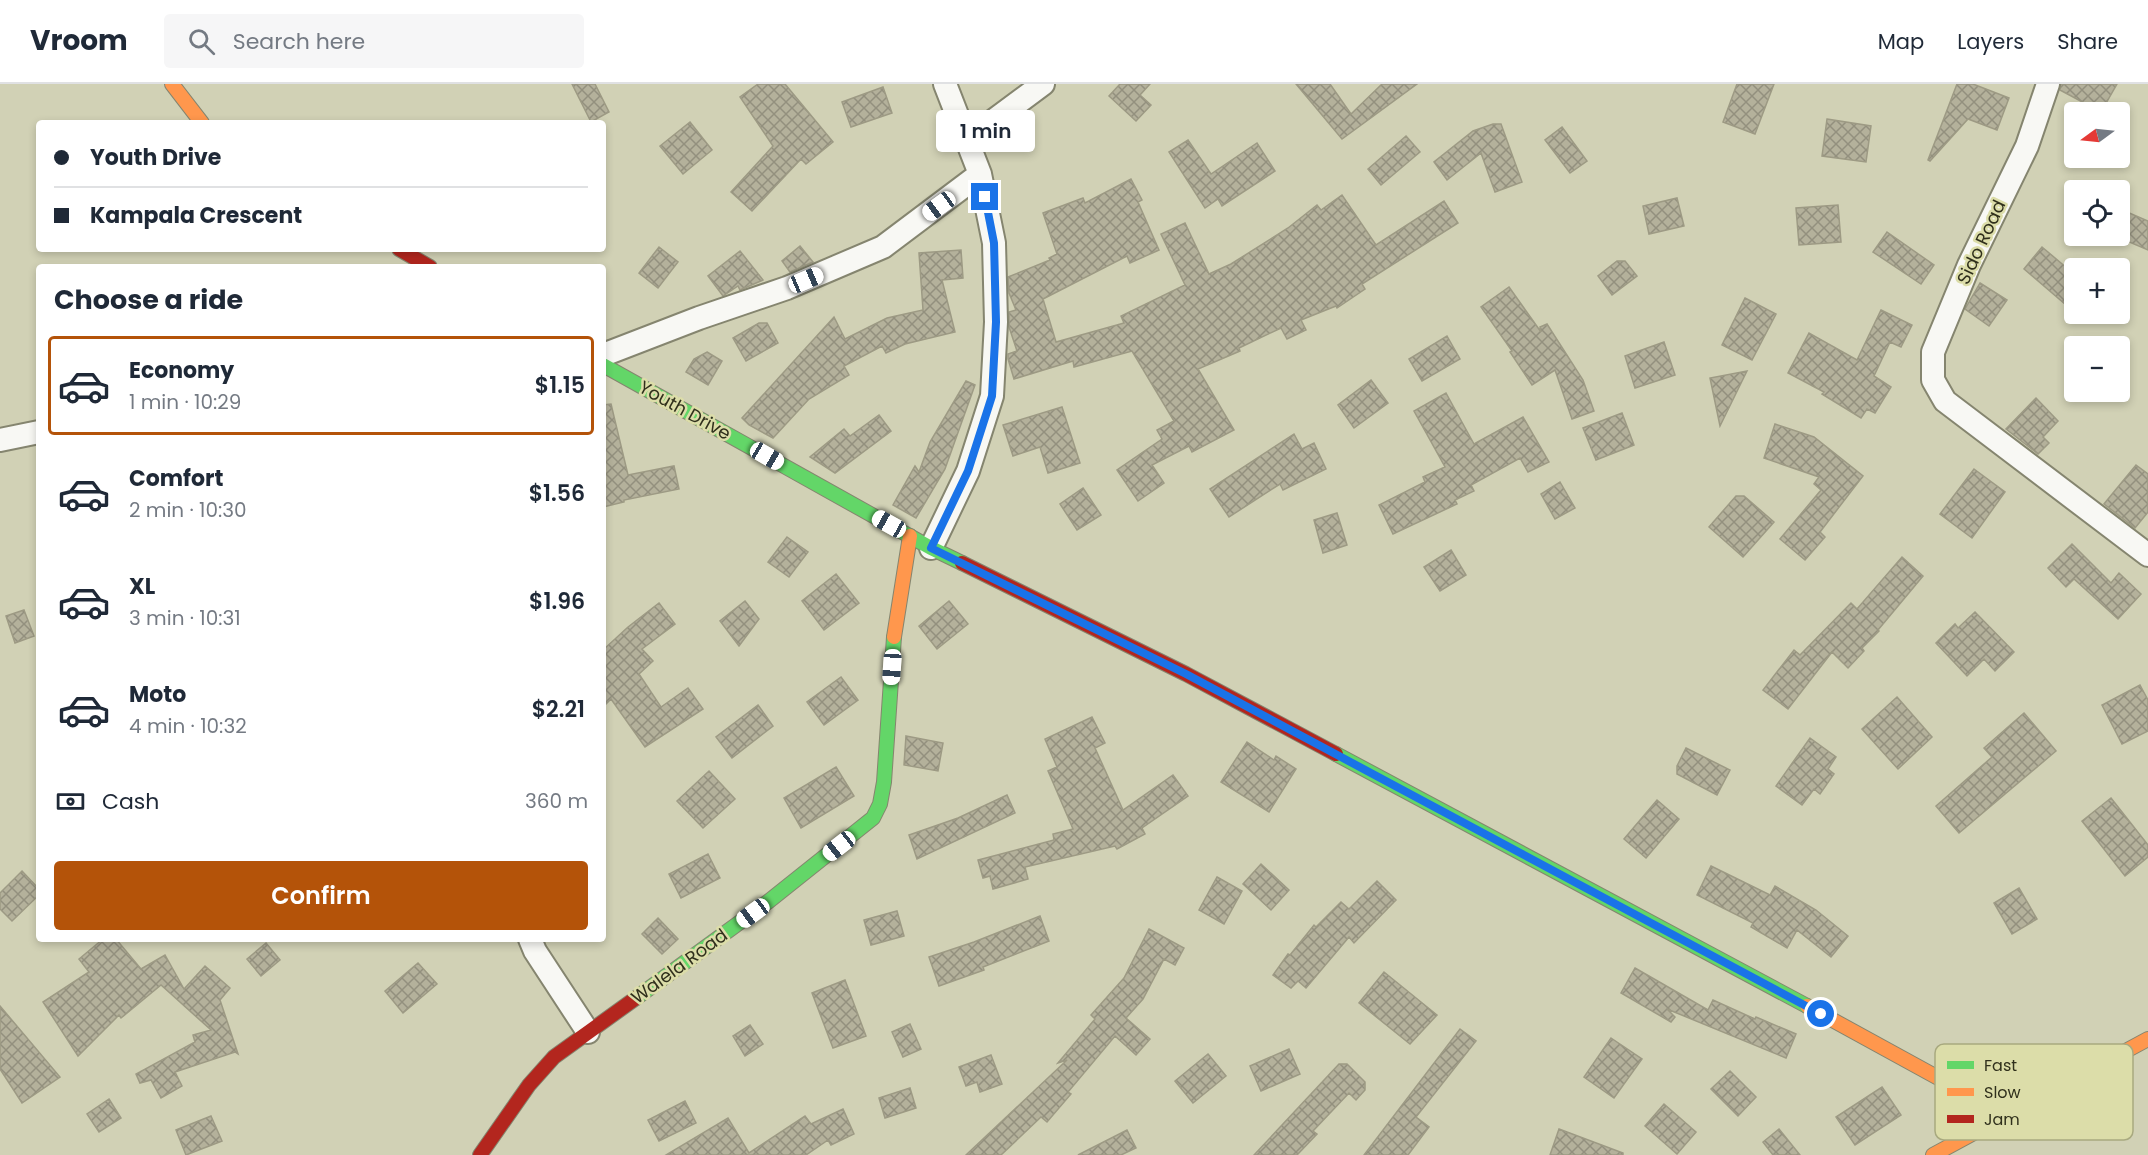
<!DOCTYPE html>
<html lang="en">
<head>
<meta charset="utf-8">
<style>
	:root { --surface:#fff; --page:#f6f6f7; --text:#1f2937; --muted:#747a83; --line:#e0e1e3; --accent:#b45309 }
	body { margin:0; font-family:Poppins,sans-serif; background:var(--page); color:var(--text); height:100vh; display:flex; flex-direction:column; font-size:22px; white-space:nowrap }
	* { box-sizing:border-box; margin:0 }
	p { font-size:20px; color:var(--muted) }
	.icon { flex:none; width:33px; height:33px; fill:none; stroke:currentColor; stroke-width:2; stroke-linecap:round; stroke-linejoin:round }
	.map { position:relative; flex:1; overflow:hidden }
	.details { position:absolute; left:36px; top:180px; width:570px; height:678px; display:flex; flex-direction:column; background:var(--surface); border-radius:6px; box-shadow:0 3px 9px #0003 }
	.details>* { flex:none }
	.guide { position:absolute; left:36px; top:36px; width:570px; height:132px; border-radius:6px; box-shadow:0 3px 9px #0003; display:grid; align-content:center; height:132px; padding:0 18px; background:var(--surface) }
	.needle { width:39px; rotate:255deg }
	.fabs { position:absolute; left:2064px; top:18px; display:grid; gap:12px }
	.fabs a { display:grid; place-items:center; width:66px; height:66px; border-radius:6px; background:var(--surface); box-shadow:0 3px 9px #0003; font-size:30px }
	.end { position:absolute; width:27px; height:27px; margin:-14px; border:8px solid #1a73e8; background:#fff; box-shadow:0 0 0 3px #fff }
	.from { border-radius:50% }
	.bubble { position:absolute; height:42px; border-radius:6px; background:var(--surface); box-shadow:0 3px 9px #0003; font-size:20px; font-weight:600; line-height:42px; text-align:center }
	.car { position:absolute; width:18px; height:36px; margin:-18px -9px; border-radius:8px; box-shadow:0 0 4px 2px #0007; background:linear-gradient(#fff 24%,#345 0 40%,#fff 0 76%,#345 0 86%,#fff 0) }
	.guide b { display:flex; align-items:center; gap:21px; height:57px; font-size:22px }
	.guide b+b { border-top:2px solid var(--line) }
	.guide i { width:15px; height:15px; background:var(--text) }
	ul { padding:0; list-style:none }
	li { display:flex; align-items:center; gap:18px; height:99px; margin:0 12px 9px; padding:0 6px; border:3px solid transparent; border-radius:6px }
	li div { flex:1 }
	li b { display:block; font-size:22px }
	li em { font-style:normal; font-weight:600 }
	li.active { border-color:var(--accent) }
	li>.icon { width:54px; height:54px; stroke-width:1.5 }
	h2 { padding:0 18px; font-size:27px; line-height:72px }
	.pay { display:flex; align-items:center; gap:15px; height:66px; padding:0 18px; font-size:22px }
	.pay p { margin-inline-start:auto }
	.button { display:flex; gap:12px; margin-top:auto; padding:12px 18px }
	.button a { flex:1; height:69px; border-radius:6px; background:var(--accent); color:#fff; font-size:24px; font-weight:600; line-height:69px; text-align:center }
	header { display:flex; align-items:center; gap:36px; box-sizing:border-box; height:84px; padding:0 30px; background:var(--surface); border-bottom:2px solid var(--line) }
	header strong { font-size:28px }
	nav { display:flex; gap:33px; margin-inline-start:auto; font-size:21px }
	.search { width:420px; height:54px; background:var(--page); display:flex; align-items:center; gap:15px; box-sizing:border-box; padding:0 21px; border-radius:6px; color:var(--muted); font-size:22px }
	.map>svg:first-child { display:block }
	.building { fill:url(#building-cross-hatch); stroke:#9d9a84; stroke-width:1.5 }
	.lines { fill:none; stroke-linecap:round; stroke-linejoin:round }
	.street-casing { stroke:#85856f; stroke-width:26 }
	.fast-casing { stroke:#85856f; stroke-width:16 }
	.slow-casing { stroke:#85856f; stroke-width:16 }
	.jam-casing { stroke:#85856f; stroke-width:16 }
	.street { stroke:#f8f8f4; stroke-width:22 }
	.fast { stroke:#63d668; stroke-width:14 }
	.slow { stroke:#ff974d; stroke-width:14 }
	.jam { stroke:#b3261e; stroke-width:14 }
	.route { stroke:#1a73e8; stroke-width:8 }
	.labels { text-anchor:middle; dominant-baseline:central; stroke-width:5; stroke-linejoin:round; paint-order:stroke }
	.street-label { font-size:18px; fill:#30301c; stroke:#dcdda9 }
	.key { fill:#dcdda9; stroke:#a8a97f; stroke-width:1.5 }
	.key-label { font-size:16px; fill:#30301c }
</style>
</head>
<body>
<header>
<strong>Vroom</strong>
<div class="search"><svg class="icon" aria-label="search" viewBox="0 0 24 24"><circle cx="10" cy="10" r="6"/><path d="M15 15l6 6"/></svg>Search here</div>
<nav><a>Map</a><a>Layers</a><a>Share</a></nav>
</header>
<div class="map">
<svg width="2148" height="1071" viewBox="0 0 2148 1071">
	<defs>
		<pattern id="building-cross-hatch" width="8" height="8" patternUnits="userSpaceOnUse" patternTransform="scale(1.5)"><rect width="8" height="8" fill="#b4b19b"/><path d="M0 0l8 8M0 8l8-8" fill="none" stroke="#93907e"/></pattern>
	</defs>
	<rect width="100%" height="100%" fill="#d1d1b5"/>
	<path class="building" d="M 572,0 L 595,0 L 609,28 L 591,38 Z
		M 758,0 L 785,0 L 833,58 L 806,80 L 801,75 L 752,127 L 731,108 L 773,62 L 740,13 Z
		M 1120,0 L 1150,0 L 1140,11 L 1151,21 L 1136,37 L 1109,12 Z
		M 1296,0 L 1330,0 L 1351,30 L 1382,0 L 1417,0 L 1342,55 Z
		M 1737,0 L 1774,0 L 1755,50 L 1723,38 Z
		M 1957,0 L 1973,0 L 2009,14 L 1997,46 L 1968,35 L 1930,77 L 1928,76 Z
		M 2061,0 L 2117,0 L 2101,28 L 2060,6 Z
		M 883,3 L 892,29 L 851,43 L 842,18 Z
		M 1827,35 L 1871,42 L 1866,78 L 1822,72 Z
		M 690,38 L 712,66 L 683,90 L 660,62 Z
		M 1493,40 L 1501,40 L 1522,98 L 1495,108 L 1481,69 L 1447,96 L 1434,78 L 1473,47 Z
		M 1562,43 L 1587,77 L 1570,89 L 1545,56 Z
		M 1406,52 L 1420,68 L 1381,101 L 1368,85 Z
		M 1188,56 L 1211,90 L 1257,59 L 1275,87 L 1222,122 L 1218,115 L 1205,124 L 1169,68 Z
		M 1131,95 L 1142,116 L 1138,118 L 1159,166 L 1130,179 L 1127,172 L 1043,215 L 1056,258 L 1124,239 L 1121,232 L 1185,201 L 1161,150 L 1185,139 L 1209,190 L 1231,180 L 1288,144 L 1317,121 L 1321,126 L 1342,111 L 1376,161 L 1444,117 L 1458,139 L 1362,200 L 1365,205 L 1337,224 L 1336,222 L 1301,236 L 1306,246 L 1287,255 L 1281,244 L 1239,264 L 1240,267 L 1198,285 L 1234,346 L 1192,368 L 1189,362 L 1152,381 L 1164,399 L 1138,417 L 1117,386 L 1162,355 L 1157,346 L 1174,337 L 1132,267 L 1074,283 L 1073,277 L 1014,295 L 1008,275 L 1008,270 L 1017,267 L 1009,243 L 1009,228 L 1016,226 L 1009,209 L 1008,193 L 1050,176 L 1049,174 L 1057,170 L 1043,129 L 1083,114 L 1085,119 Z
		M 1677,114 L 1684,142 L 1649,150 L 1643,122 Z
		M 1838,121 L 1841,158 L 1799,161 L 1796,124 Z
		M 2120,125 L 2148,137 L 2148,166 L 2120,154 Z
		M 1887,148 L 1934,181 L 1921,200 L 1873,168 Z
		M 800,162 L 813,178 L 790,188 L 782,177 Z
		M 659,163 L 678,178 L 658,204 L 639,189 Z
		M 2042,163 L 2074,190 L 2074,210 L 2066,221 L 2024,185 Z
		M 961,166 L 963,194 L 942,196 L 955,248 L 905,260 L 886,269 L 882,262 L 844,282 L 849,291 L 809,315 L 773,354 L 749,341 L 742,334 L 834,233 L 845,255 L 887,234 L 923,226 L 919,169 Z
		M 740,167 L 763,196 L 740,206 L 738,202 L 723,212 L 708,192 Z
		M 1617,177 L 1625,177 L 1637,192 L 1612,211 L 1598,192 Z
		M 1980,199 L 2007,216 L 1989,242 L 1965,225 Z
		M 1509,203 L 1541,248 L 1540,243 L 1547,240 L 1583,296 L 1594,327 L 1572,335 L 1555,286 L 1532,301 L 1510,268 L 1512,267 L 1481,223 Z
		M 1745,214 L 1776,230 L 1752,276 L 1722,261 Z
		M 1881,226 L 1912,241 L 1901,263 L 1890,258 L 1874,292 L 1891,303 L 1875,329 L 1867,325 L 1861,334 L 1822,310 L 1824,308 L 1788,289 L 1809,249 L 1857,276 Z
		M 759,239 L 767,239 L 778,259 L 746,277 L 733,254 Z
		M 1447,252 L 1460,275 L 1422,297 L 1409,275 Z
		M 1664,258 L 1675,291 L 1635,304 L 1625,272 Z
		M 707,268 L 722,277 L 708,301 L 686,288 L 694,275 Z
		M 1747,287 L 1720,342 L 1710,294 Z
		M 1371,296 L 1388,319 L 1354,344 L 1338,321 Z
		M 966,297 L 975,301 L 945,385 L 916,434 L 893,421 L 915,382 L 919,388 L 930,358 Z
		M 1446,309 L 1474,360 L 1523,333 L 1549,378 L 1528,388 L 1520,374 L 1471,401 L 1474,407 L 1455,416 L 1457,420 L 1393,450 L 1379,421 L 1425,398 L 1423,393 L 1445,383 L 1414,327 Z
		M 2036,314 L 2058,337 L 2043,353 L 2049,359 L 2038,370 L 2006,345 Z
		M 611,320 L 628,391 L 674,382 L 679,405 L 624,416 L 624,418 L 603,423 L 603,321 Z
		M 1062,323 L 1080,379 L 1048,389 L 1040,363 L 1013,372 L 1003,341 Z
		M 1622,329 L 1634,361 L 1596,376 L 1583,344 Z
		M 879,331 L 891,347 L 835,389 L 810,373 L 844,345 L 850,352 Z
		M 1775,340 L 1814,353 L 1863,392 L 1820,448 L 1825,453 L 1805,476 L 1780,455 L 1821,406 L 1814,400 L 1819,393 L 1764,374 Z
		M 1294,350 L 1302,365 L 1314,359 L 1326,385 L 1283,406 L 1280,400 L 1229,433 L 1210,405 Z
		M 2136,381 L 2148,390 L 2148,428 L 2135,444 L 2104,420 Z
		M 1974,385 L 2005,408 L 1972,454 L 1940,430 Z
		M 1560,398 L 1575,424 L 1555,435 L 1541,410 Z
		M 1083,404 L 1101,431 L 1077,446 L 1060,420 Z
		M 1736,412 L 1744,412 L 1774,438 L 1743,473 L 1709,443 Z
		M 1337,429 L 1347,461 L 1323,469 L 1314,436 Z
		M 787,453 L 808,468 L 789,493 L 768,478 Z
		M 2072,460 L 2111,499 L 2119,489 L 2141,510 L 2118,535 L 2074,495 L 2066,503 L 2048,484 Z
		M 1451,466 L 1466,491 L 1440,507 L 1424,483 Z
		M 1902,473 L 1923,492 L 1878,546 L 1879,547 L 1862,564 L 1864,567 L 1848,584 L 1832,568 L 1788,625 L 1763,606 L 1794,566 L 1800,571 L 1851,519 L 1857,525 Z
		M 836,490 L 859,519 L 824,546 L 802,517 Z
		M 745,517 L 759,535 L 739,562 L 720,537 Z
		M 949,517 L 968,540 L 937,565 L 919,542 Z
		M 659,519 L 675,540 L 642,565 L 653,577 L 639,590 L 661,623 L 688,604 L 703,625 L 645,663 L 611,615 L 603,623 L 603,566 L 628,543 Z
		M 24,526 L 34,552 L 15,559 L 6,532 Z
		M 1975,528 L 2014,568 L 1995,587 L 1984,575 L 1967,592 L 1936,559 L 1955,540 L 1958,544 Z
		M 841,593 L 858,616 L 824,641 L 807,618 Z
		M 2140,601 L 2148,616 L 2148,647 L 2122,660 L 2102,621 Z
		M 1897,613 L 1932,653 L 1898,685 L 1862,645 Z
		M 758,621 L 773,642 L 732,674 L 716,653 Z
		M 2024,629 L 2056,667 L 1959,749 L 1936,722 L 1992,673 L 1984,664 Z
		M 1092,633 L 1105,659 L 1095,664 L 1123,726 L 1173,691 L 1188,712 L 1142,744 L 1145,750 L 1117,765 L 1115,762 L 1025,783 L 1028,795 L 993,805 L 990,792 L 983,794 L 978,776 L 1054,756 L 1053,750 L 1073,745 L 1048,687 L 1057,683 L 1045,655 Z
		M 906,652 L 943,659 L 938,687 L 904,681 Z
		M 1810,654 L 1836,673 L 1828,685 L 1834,690 L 1820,710 L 1814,705 L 1802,721 L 1776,702 Z
		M 1247,658 L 1274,676 L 1276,672 L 1296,685 L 1269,728 L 1221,698 Z
		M 1686,664 L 1730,686 L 1717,711 L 1677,690 L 1677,682 Z
		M 836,683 L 854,712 L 801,744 L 784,714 Z
		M 709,687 L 735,715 L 703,744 L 677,717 Z
		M 1007,711 L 1015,729 L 917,775 L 909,751 L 958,734 Z
		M 2111,714 L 2148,761 L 2148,773 L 2125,792 L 2082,737 Z
		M 1657,716 L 1679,735 L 1646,774 L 1624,755 Z
		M 708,770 L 720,794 L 681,814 L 669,790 Z
		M 1261,780 L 1289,806 L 1271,826 L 1243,800 Z
		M 1711,782 L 1770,811 L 1775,802 L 1816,826 L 1848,852 L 1831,873 L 1797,846 L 1787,864 L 1751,843 L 1753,839 L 1697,811 Z
		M 22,787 L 39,805 L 39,811 L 12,837 L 0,825 L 0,809 Z
		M 1217,793 L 1242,807 L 1224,840 L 1199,826 Z
		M 1377,797 L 1396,816 L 1354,859 L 1349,853 L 1306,904 L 1298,897 L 1291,904 L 1273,891 L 1288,870 L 1290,871 L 1314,841 L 1316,843 L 1341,818 L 1349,825 Z
		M 2019,804 L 2037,835 L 2012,850 L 1994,819 Z
		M 897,827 L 904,852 L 871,861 L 864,836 Z
		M 1040,832 L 1049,857 L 983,883 L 984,886 L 939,902 L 929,873 L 974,858 Z
		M 658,834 L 678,855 L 662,870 L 642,850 Z
		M 1149,845 L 1184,864 L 1175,881 L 1164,875 L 1143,915 L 1126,934 L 1150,955 L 1136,971 L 1115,952 L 1068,1008 L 1071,1010 L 1047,1038 L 1041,1033 L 1001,1071 L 966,1071 L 1067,976 L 1058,979 L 1095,935 L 1091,931 L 1124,894 Z
		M 103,855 L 116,855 L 141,885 L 165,871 L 184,905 L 205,882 L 230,904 L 220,916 L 238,970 L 235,968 L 175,988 L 182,1002 L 161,1014 L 151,996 L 140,999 L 136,990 L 195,958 L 193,951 L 211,946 L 161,901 L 121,934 L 119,931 L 78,972 L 43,918 L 89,888 L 79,875 Z
		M 266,859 L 280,876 L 261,892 L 247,875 Z
		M 418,879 L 437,900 L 403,929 L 385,907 Z
		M 1635,884 L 1708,926 L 1713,916 L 1755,935 L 1756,933 L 1796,950 L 1786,974 L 1667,925 L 1675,933 L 1671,938 L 1621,909 Z
		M 1384,888 L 1437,931 L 1410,960 L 1359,919 Z
		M 845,896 L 866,952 L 833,964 L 812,909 Z
		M 0,922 L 60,993 L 22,1019 L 0,985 Z
		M 910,940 L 921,965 L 903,973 L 892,948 Z
		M 750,941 L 763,960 L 745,972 L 733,952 Z
		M 1460,945 L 1476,957 L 1416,1033 L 1429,1043 L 1408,1071 L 1364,1071 Z
		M 1611,954 L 1642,975 L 1614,1014 L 1584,993 Z
		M 1289,965 L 1300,990 L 1261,1007 L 1250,982 Z
		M 1208,970 L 1226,992 L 1193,1019 L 1175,997 Z
		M 991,971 L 1002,1000 L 980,1008 L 977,998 L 966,1002 L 959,983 Z
		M 1339,980 L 1347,980 L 1365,998 L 1365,1006 L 1356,1016 L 1349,1009 L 1313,1047 L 1317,1050 L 1297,1071 L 1254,1071 Z
		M 1730,987 L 1756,1013 L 1738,1032 L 1711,1005 Z
		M 1882,1003 L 1901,1031 L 1855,1061 L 1836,1033 Z
		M 910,1004 L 916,1024 L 885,1034 L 879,1014 Z
		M 109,1015 L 121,1034 L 99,1048 L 87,1030 Z
		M 685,1017 L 696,1039 L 659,1057 L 648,1036 Z
		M 1664,1020 L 1696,1048 L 1677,1070 L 1645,1042 Z
		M 843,1025 L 854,1050 L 831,1061 L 828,1056 L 806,1071 L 666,1071 L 728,1034 L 749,1069 L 805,1032 L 811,1040 Z
		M 211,1032 L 222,1057 L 186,1071 L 176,1046 Z
		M 1559,1045 L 1623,1069 L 1623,1071 L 1550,1071 Z
		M 1779,1045 L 1800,1071 L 1773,1071 L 1763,1058 Z
		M 1127,1046 L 1136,1064 L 1121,1071 L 1078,1071 Z"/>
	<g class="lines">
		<defs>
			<path id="street" d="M 2048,0 L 2027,62 L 1969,181 L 1933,268 L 1933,296 L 1945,317 L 2148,471
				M 966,57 L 1043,0
				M 603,271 L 699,234 L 787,204 L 883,163 L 980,90
				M 0,356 L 39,348
				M 931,464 L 968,387 L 992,312 L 996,238 L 994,159 L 980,90 L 945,0
				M 530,855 L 535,867 L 588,948"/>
			<path id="fast" d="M 603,281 L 931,464 L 962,479
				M 1336,670 L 1807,922
				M 636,914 L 769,817 L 873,734 L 880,720 L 884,698 L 894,553"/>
			<path id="slow" d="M 172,0 L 202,39
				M 894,553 L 910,452
				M 1807,922 L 2006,1031
				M 1933,1071 L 2148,955"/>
			<path id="jam" d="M 399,165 L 430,183
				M 962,479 L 1186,590 L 1336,670
				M 480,1071 L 529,1001 L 554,973 L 636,914"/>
		</defs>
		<use href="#street" class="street-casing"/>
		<use href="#fast" class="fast-casing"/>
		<use href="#slow" class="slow-casing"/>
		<use href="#jam" class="jam-casing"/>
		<use href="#street" class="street"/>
		<use href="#fast" class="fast"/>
		<use href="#slow" class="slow"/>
		<use href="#jam" class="jam"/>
	</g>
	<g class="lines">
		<path class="route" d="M 985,113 L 994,159 L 996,238 L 992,312 L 968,387 L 931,464 L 1186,590 L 1821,930"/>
	</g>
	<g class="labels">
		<g class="street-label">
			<text transform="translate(1981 158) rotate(-65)">Sido Road</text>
			<text transform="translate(685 326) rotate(29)">Youth Drive</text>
			<text transform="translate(679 882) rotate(-36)">Walela Road</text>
		</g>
	</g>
	<rect x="1935" y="960" width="198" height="96" rx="9" class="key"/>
	<rect x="1947" y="977" width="27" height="8" fill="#63d668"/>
	<rect x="1947" y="1004" width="27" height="8" fill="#ff974d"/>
	<rect x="1947" y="1031" width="27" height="8" fill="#b3261e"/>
	<g class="key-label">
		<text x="1984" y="987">Fast</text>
		<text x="1984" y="1014">Slow</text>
		<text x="1984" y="1041">Jam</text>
	</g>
</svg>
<div class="fabs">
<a><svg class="needle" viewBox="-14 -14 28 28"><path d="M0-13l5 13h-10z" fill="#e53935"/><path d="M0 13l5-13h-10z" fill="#747a83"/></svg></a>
<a><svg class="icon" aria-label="locate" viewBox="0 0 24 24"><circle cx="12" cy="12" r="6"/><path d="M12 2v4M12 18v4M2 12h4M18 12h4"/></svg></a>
<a>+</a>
<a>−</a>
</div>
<i class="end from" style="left:1821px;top:930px"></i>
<i class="end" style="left:985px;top:113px"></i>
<div class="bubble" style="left:936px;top:26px;width:99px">1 min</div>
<i class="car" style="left:939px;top:122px;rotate:234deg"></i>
<i class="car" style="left:806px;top:196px;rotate:67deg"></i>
<i class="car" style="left:767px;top:372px;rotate:120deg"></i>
<i class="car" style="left:889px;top:440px;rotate:299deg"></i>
<i class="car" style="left:892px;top:583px;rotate:184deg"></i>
<i class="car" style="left:839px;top:762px;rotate:232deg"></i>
<i class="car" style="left:753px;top:829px;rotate:234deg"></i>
<div class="guide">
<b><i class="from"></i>Youth Drive</b>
<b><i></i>Kampala Crescent</b>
</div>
<section class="details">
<h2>Choose a ride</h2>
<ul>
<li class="active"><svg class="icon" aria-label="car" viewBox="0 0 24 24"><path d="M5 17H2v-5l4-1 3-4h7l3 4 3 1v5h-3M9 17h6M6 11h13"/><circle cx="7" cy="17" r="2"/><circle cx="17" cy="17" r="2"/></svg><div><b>Economy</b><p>1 min · 10:29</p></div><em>$1.15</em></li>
<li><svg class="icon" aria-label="car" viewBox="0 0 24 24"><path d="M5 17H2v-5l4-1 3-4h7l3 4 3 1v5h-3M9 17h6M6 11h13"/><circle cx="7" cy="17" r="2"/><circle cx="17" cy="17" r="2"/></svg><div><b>Comfort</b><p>2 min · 10:30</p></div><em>$1.56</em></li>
<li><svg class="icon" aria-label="car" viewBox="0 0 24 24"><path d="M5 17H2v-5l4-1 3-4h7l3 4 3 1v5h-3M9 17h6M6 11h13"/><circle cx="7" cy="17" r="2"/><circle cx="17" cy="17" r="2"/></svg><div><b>XL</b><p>3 min · 10:31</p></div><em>$1.96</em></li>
<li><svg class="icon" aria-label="car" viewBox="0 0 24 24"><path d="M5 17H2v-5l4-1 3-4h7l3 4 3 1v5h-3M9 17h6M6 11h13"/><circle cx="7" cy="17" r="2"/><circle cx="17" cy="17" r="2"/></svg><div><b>Moto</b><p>4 min · 10:32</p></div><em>$2.21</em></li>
</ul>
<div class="pay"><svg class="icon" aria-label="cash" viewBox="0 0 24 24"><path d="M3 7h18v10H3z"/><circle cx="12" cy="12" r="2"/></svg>Cash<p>360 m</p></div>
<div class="button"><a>Confirm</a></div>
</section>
</div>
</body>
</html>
